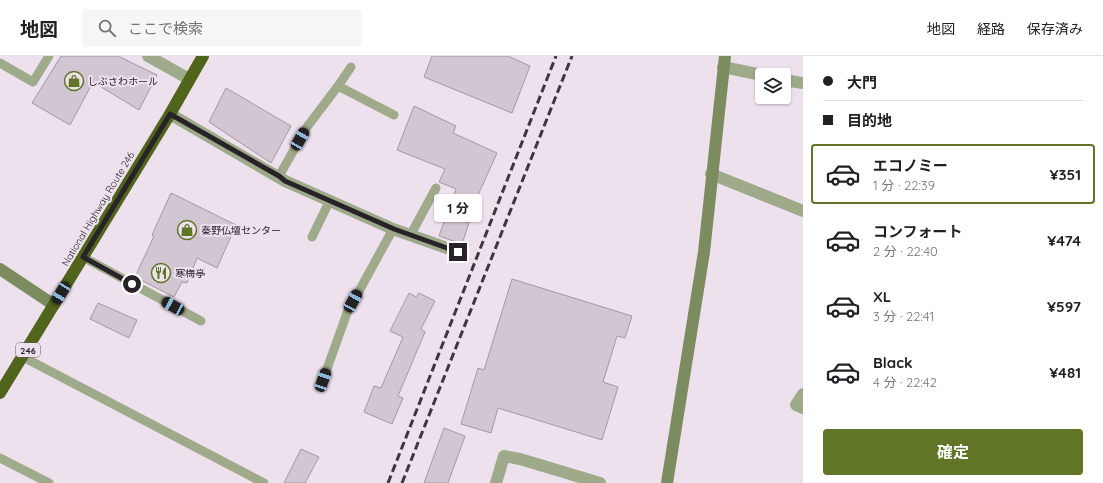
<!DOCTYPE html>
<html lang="ja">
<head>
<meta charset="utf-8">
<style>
	:root { --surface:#fff; --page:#f6f6f6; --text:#202124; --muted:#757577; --line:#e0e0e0; --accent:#607525 }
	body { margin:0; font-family:Quicksand,"Noto Sans JP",sans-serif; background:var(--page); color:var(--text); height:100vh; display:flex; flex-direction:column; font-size:15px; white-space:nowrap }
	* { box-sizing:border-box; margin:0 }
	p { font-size:13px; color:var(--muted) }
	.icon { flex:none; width:22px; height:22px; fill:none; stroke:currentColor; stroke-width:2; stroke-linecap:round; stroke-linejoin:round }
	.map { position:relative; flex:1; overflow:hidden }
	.details { display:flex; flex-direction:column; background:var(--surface); width:300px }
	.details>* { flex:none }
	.hud { display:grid; align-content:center; height:88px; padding:0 20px; background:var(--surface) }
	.controls { position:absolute; left:755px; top:12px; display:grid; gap:8px }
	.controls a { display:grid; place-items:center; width:36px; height:36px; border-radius:4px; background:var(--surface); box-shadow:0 1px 3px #0004; font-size:20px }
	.end { position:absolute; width:18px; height:18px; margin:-9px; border:5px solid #272328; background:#fff; box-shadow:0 0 0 2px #fff }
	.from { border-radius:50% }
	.bubble { position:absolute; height:28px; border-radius:4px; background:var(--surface); box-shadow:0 1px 3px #0004; font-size:13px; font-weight:700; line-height:28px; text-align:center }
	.car { position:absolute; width:12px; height:24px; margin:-12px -6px; border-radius:5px; box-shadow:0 0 3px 1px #0007; background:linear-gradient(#222 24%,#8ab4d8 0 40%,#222 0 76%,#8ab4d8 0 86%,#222 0) }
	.hud b { display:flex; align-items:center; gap:14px; height:38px; font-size:15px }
	.hud b+b { border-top:1px solid var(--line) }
	.hud i { width:10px; height:10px; background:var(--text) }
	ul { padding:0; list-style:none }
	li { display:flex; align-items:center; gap:12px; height:60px; margin:0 8px 6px; padding:0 12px; border:2px solid transparent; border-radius:4px }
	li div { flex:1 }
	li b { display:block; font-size:15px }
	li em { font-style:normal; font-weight:700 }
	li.selected { border-color:var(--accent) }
	li>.icon { width:36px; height:36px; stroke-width:1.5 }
	.cta { display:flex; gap:8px; margin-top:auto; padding:8px 20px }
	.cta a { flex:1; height:46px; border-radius:4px; background:var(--accent); color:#fff; font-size:16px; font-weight:700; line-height:46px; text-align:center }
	header { display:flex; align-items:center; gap:24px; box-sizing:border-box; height:56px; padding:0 20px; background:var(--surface); border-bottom:1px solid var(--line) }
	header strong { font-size:19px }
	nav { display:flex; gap:22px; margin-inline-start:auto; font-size:14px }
	.search { width:280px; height:36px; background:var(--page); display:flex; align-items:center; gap:10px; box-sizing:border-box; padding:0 14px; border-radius:4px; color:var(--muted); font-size:15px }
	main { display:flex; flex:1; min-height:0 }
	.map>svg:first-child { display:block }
	.building { fill:#d2c6d3; stroke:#a298a4 }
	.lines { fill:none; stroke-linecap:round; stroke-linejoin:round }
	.lane { stroke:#9faa8b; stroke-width:9 }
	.street { stroke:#9faa8b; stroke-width:12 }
	.secondary { stroke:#7d8c5e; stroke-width:12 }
	.highway { stroke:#51641c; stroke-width:12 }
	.rail { stroke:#3c383d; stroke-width:3; stroke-dasharray:8 4; stroke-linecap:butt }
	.route { stroke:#272328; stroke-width:5 }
	.labels { text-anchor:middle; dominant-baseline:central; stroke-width:4; stroke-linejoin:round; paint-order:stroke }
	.shield { fill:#ede1ee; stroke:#625c63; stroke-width:1 }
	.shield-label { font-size:9px; font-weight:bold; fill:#272328 }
	.poi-label { font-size:10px; fill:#272328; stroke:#ede1ee; text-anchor:start }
	.street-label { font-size:10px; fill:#272328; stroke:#ede1ee }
</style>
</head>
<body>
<header>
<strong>地図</strong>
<div class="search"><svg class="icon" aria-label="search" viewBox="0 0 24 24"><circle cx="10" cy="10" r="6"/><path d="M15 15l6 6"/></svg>ここで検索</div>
<nav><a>地図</a><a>経路</a><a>保存済み</a></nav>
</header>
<main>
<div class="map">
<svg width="803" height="427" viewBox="0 0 803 427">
	<rect width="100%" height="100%" fill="#ede1ee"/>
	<path class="building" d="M 61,0 L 118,0 L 157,19 L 139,54 L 93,26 L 70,69 L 32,47 Z
		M 432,0 L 508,0 L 530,10 L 512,57 L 424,21 Z
		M 226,32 L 291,70 L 271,107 L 209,66 Z
		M 414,50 L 456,70 L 453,77 L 497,97 L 466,166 L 469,167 L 462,188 L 439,180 L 456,133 L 439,126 L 445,113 L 397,94 Z
		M 171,137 L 236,169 L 217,212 L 197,202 L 187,227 L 182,226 L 174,241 L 135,221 L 154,180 L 152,179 Z
		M 512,223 L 632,260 L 625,282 L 617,280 L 603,326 L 618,331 L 602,384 L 498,352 L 491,377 L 461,368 L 478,312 L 484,314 Z
		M 409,237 L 416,241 L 419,237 L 435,245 L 421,273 L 425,276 L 398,340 L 403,342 L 392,368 L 364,356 L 374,330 L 381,332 L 403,281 L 390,275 Z
		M 98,247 L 137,264 L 129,282 L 90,263 Z
		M 444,372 L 465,380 L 448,427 L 424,427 Z
		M 301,393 L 319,401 L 305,427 L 284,427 Z"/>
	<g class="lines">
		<path class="lane" d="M 0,7 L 33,26 L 49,0
			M 338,30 L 351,11
			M 279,120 L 307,71 L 338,30 L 394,59
			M 411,178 L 436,132
			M 312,181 L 330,144
			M 83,201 L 201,265
			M 23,301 L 264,427
			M 323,324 L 347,257 L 393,173
			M 0,402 L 49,427"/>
		<path class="street" d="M 148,0 L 189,23
			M 723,11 L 762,19
			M 784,24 L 803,27
			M 170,58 L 285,125 L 393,173 L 458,196
			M 711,118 L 803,155
			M 803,338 L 796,349 L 803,352
			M 496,427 L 504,400 L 520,403 L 600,427"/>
		<path class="secondary" d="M 0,213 L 54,249
			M 667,427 L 704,196 L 725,0"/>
		<path class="highway" d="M 0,337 L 170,58 L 203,0"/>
		<path class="rail" d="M 388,427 L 556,0
			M 402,427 L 572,0"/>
	</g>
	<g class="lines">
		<path class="route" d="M 132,228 L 83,201 L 170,58 L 279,120 L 285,125 L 394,173 L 458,196"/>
	</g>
	<defs>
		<symbol id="shop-ring" viewBox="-11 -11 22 22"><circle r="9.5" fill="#ede1ee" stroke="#607525" stroke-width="1.5"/><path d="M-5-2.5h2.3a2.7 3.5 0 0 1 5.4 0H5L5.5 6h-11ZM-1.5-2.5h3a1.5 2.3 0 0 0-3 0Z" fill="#607525"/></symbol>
		<symbol id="restaurant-ring" viewBox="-11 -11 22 22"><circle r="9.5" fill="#ede1ee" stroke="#607525" stroke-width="1.5"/><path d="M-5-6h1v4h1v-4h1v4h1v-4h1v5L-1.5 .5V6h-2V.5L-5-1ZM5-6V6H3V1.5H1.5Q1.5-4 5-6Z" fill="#607525"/></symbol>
	</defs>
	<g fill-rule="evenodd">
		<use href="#shop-ring" x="63" y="14" width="22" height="22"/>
		<use href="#shop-ring" x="176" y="163" width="22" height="22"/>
		<use href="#restaurant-ring" x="150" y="206" width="22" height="22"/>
	</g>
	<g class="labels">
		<rect class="shield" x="16" y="287" width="24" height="14" rx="3"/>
		<g class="shield-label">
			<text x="28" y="294">246</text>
		</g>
		<g class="poi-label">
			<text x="88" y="25">しぶさわホール</text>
			<text x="201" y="174">秦野仏壇センター</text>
			<text x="175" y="217">寒梅亭</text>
		</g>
		<g class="street-label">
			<text transform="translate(98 153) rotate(-59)">National Highway Route 246</text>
		</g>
	</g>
</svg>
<div class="controls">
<a><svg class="icon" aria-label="layers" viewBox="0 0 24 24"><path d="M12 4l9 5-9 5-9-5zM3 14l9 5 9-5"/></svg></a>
</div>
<i class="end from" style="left:132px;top:228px"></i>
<i class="end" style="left:458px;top:196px"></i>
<div class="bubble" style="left:434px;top:138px;width:48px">1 分</div>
<i class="car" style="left:300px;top:83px;rotate:30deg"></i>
<i class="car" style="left:61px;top:237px;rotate:211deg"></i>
<i class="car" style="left:353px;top:245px;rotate:29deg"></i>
<i class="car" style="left:173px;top:250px;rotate:299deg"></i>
<i class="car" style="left:323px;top:324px;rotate:19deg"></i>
</div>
<section class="details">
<div class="hud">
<b><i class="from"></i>大門</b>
<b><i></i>目的地</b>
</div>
<ul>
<li class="selected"><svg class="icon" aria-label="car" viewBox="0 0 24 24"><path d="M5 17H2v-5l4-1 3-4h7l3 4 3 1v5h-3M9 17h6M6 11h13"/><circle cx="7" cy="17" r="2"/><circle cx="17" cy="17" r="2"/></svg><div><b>エコノミー</b><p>1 分 · 22:39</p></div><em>¥351</em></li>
<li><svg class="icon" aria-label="car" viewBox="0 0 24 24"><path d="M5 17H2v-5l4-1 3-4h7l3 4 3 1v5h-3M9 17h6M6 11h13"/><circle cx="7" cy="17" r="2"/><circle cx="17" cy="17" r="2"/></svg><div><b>コンフォート</b><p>2 分 · 22:40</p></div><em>¥474</em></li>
<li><svg class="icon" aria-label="car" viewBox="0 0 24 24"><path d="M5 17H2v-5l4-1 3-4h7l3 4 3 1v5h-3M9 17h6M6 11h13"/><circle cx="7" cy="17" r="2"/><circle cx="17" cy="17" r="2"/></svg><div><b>XL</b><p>3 分 · 22:41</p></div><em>¥597</em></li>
<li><svg class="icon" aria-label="car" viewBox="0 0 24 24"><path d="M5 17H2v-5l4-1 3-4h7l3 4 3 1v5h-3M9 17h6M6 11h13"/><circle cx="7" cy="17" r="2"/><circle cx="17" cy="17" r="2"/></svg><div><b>Black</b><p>4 分 · 22:42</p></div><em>¥481</em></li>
</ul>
<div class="cta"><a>確定</a></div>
</section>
</main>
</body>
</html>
